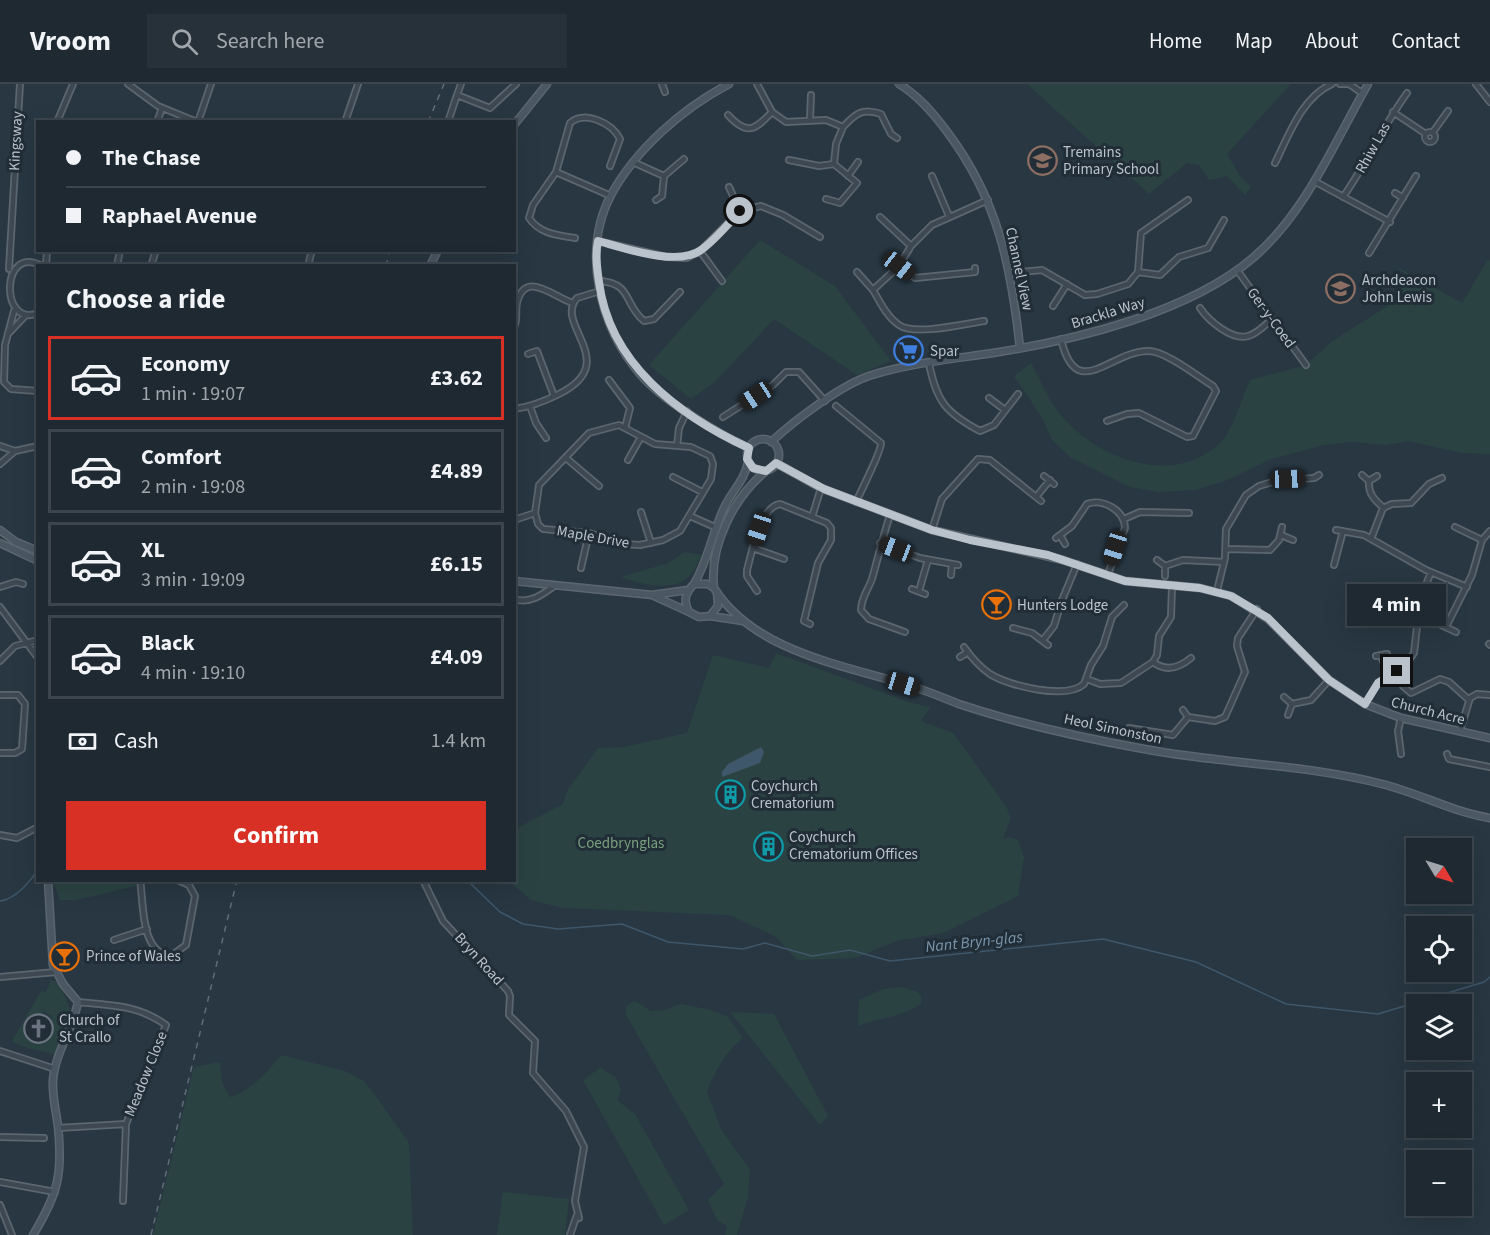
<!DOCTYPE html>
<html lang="en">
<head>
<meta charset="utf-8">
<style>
	:root { --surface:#1e2932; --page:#26313a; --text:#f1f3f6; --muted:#a1a6ac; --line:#3c454d; --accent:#d93025 }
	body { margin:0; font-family:"Source Sans 3",sans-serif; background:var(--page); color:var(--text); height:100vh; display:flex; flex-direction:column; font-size:22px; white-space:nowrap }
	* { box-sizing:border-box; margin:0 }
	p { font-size:20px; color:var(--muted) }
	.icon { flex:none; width:33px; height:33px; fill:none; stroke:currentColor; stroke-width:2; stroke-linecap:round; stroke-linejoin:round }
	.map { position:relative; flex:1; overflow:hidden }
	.side { position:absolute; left:36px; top:180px; width:480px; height:618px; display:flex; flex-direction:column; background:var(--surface); border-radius:0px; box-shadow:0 6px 24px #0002,0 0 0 2px var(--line) }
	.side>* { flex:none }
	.top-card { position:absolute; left:36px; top:36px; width:480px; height:132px; border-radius:0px; box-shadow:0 6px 24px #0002,0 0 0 2px var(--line); display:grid; align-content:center; height:132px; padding:0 30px; background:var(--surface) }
	.needle { width:39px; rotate:128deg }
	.tools { position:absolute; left:1406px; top:754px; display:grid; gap:12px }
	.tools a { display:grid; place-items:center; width:66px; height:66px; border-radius:0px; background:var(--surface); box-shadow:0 6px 24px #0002,0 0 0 2px var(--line); font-size:30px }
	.end { position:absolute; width:27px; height:27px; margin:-14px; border:8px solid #bac3cc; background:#111; box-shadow:0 0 0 3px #111 }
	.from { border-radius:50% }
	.bubble { position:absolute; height:42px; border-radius:0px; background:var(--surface); box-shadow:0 6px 24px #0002,0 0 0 2px var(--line); font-size:20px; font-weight:700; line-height:42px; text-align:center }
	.car { position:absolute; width:18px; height:36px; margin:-18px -9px; border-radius:8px; box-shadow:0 0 4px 2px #0007; background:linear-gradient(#222 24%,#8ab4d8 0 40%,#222 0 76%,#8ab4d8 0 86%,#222 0) }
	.top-card b { display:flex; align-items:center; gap:21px; height:57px; font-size:22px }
	.top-card b+b { border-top:2px solid var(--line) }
	.top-card i { width:15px; height:15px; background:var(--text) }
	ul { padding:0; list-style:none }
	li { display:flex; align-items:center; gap:18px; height:84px; margin:0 12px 9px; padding:0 18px; border:3px solid var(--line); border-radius:0px }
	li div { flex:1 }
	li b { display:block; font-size:22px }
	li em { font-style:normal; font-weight:700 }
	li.active { border-color:var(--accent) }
	li>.icon { width:54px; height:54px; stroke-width:1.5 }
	h2 { padding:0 30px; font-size:27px; line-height:72px }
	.pay { display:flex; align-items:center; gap:15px; height:66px; padding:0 30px; font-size:22px }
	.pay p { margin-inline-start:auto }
	.action { display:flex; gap:12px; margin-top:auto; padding:12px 30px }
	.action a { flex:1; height:69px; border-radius:0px; background:var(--accent); color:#fff; font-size:24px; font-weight:700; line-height:69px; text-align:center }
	header { display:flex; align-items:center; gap:36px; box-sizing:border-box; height:84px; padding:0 30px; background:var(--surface); border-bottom:2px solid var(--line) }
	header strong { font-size:28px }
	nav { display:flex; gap:33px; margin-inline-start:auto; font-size:21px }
	.search { width:420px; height:54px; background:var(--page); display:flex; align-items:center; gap:15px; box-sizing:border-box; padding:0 21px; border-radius:0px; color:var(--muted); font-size:22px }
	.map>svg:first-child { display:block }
	.green { fill:#2a4342; fill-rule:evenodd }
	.water { fill:#3f576a }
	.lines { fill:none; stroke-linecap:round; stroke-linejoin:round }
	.stream { stroke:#3f576a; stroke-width:1.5 }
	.street-casing { stroke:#5b666f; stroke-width:8 }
	.secondary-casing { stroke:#5b666f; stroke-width:9 }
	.street { stroke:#3d4852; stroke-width:4.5 }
	.secondary { stroke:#4b5864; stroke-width:6 }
	.rail { stroke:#5f6d78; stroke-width:1.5; stroke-dasharray:6 6; stroke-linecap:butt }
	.route { stroke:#bac3cc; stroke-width:8 }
	.labels { text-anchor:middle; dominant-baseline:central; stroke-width:6; stroke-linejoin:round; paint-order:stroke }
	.street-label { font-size:15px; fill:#bac3cc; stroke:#212d37 }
	.poi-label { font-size:15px; fill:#bac3cc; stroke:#212d37; text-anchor:start }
	.park-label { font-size:15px; fill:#79a07d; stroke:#212d37 }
	.water-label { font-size:16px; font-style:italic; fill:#7c97ac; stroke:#212d37 }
</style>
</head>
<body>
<header>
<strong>Vroom</strong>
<div class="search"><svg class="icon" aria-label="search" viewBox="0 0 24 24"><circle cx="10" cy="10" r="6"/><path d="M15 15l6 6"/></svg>Search here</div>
<nav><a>Home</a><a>Map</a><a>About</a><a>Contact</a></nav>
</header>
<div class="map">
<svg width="1490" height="1151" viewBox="0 0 1490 1151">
	<rect width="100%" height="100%" fill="#283742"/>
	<path class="green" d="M 1027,0 L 1291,0 L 1227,70 L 1240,92 L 1251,103 L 1245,111 L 1227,92 L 1209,96 L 1199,81 L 1187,79 L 1149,110 Z
		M 760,156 L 835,202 L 891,277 L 857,291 L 774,235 L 716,297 L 691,315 L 649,281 Z
		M 1488,175 L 1490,177 L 1490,370 L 1462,369 L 1409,357 L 1386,361 L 1352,358 L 1324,361 L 1271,375 L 1225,397 L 1195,406 L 1158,408 L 1130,403 L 1070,373 L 1052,356 L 1043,335 L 1014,292 L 1031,279 C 1040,295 1048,316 1060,330 C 1098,376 1174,404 1221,358 C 1232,348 1243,311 1250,296 L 1306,281 L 1331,258 L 1386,223 L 1409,193 L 1392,180 L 1462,219 Z
		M 685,468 L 702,471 C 697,480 694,489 686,495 C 671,508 637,499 621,493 L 668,479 Z
		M 776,569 L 908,618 L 930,623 L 921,637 L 953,649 L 1006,722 L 1011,734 L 1003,755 L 1009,753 L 1018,756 L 1024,773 L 1018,812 L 943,849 L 896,857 L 856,874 L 797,876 L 775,852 L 729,831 L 563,824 L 531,816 L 509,797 L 514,796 L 515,745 L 563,720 L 567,707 L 598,664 L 624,663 L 687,649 L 713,571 L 769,584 Z
		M 53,797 L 135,797 L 136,802 L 76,816 L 60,816 Z
		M 51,896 L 57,898 C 78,933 72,937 55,971 C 40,965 25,966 12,957 L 41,907 L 46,908 ZM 43,927 L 52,932 L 43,955 L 38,953 L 35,958 L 31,956 L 34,950 L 30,947 Z
		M 901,903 L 918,908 L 922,914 L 921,920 C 898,934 882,933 858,942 L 859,916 L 883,905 Z
		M 635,917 L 651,927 L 665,926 L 680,920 L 711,926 L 728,933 L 743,954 C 724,969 715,987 707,1008 L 721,1045 L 750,1086 L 748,1113 L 737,1151 L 725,1151 L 727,1142 L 717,1136 L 708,1116 L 724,1100 L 626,931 L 626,922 Z
		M 730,928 L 774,930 L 828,1032 L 820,1041 Z
		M 281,971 L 345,987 L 364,997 L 375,1011 L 409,1059 L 413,1151 L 153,1151 L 194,983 L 220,978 L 222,998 L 230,1013 C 251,1007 268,987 281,971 Z
		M 600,984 L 616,993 L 621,1006 L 617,1016 L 635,1030 L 689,1126 L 664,1141 L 583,996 Z
		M 503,1108 L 569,1115 L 565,1151 L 497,1151 Z"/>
	<path class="water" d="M 761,663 L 764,668 L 760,679 L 722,693 L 722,688 L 728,680 Z"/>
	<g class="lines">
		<path class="stream" d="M 467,796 L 500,828 L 523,840 L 558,845 L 622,840 L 668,858 L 743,865 L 765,859 L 812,872 L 850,866 L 890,877 L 1103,855 L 1196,878 L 1286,920 L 1378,930 L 1484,898 L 1490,893
			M 0,817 C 14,816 32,797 38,784"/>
		<defs>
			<path id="street" d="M 128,0 L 158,22 L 197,38
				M 662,0 L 665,8
				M 757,0 L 772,28 L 786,38 L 826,36 L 843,43 L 836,60 L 834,80 L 857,99 L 840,119 L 826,115
				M 1340,0 L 1349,0 L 1362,9
				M 1476,0 L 1490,18
				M 457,11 L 461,0
				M 1393,28 L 1426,50
				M 728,31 C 747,52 755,46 772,28
				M 810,35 L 811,11
				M 57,38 L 73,0
				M 157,38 L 162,24
				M 198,38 L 211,0
				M 345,38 L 358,0
				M 448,38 L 457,11 L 490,24 L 516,0
				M 843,43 C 856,29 862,24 881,30 L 891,50 L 897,54
				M1425 53a5 5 0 1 1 10 0a5 5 0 1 1-10 0Z
				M 1433,48 L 1448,27
				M 789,76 L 819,82 L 834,80
				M 635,79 L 664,92 L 662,112 L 656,116
				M 1275,79 C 1289,51 1302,13 1332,0
				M 556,88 L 611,112
				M 664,92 L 684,75
				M 848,92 L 858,78
				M 932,92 L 949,132
				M 1314,97 L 1390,138
				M 729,103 L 740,127
				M 1395,109 L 1403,114
				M 1343,113 C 1367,79 1383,42 1407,9
				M 880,133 L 911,162
				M 575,154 C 557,151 540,150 529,134 L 533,121 L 556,88 L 570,39 C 585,26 612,39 620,55 L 610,82
				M 598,157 L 667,173 L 687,174 L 700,167 L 740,127 L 761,122 L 783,131 L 820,153
				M 700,167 L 722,197
				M 1369,169 L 1416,92
				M 46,182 L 47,166
				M 117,182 L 120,166
				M 151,182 L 156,166
				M 308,182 L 312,166
				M 899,182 L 915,194 L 975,188 L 975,184
				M 9,185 L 20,0
				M 1237,186 L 1306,281
				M 857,188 L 873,206
				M 1138,188 L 1160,191 L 1179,173 L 1208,164 L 1224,136
				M 1010,189 L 1042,186 L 1085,211 L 1097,210 L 1128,200 L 1138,188 L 1141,149 L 1188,116
				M 599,197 C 633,199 623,220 644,237 L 654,235 L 680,208
				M 1053,222 L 1067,200
				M 1200,224 C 1208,236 1232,257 1248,252 C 1257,250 1265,241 1272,235
				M 14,227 L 5,261 L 4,298 L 11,305 L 38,307
				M 38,229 C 0,245 0,159 42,182
				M 984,237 C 964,240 914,252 899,241 C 887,233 880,218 873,206 L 899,182 L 911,162 L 932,141 L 988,116
				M 514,243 C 518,236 515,228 517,219 C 525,184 556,215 573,219
				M 9,249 L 26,231
				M 1061,255 C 1076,320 1110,267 1148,267 C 1166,267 1197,292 1213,302 L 1216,307 L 1193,352 L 1187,353 L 1139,329 L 1127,330 L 1107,337
				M 528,270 L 537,267 L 554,312
				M 929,279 C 936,317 946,329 980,347 L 994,341 L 1018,310
				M 609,296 L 630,324 L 625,344
				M 989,314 L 1005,326
				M 530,322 L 536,339 L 546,354
				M 836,322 L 881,359 C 882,366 861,407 856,418
				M 514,325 C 531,323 545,317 559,310 C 623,278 553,241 577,214 L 600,207
				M 723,333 L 773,301 L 786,288 L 799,288 L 825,317
				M 619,341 L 655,360 L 691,363 L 710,372 L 713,380 L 711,395 L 680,447 L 663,456 L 640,461 L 622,460 L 589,449 L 543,445 L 538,440 L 535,429 L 539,401 L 589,349 Z
				M 0,362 L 15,367 L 38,362
				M 677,362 L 679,344 L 687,327
				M 566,374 L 599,402
				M 628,376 L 641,353
				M 0,380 L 15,367
				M 1362,391 L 1369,397 C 1368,409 1374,416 1384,424
				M 1044,392 L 1054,400
				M 673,393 L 702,408
				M 1369,397 L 1377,392
				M 1036,413 L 1050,396
				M 641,428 L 651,459
				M 890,431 C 883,452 878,474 872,495 C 868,506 861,514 861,526 L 869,535 L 905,548
				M 690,432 L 717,444
				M 812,433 L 821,404
				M 1124,435 L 1140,428 L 1189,429
				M 514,436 L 535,429
				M 1455,443 L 1482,456
				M 932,446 L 942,415 L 978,375 L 990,376 L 1041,417
				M 1336,446 L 1364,451 L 1426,486 L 1467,503
				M 1060,451 L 1065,460
				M 1281,451 L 1293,456
				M 1056,454 L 1072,442 L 1087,420 C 1102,414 1125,426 1125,444 L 1108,490
				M 1371,455 L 1383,424 L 1392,420 L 1411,419 L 1429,400 L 1442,394
				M 880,459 L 920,474 L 958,481
				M 753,464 L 784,475
				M 1226,465 L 1270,466 L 1279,456 L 1282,443
				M 1157,476 L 1165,482 L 1165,492
				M 1334,481 L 1343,447
				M 1165,482 L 1183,476 L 1224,478
				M 581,484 L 589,449
				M 951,491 L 952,480
				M 0,503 L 16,498 L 23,500
				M 912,505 L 925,510
				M 757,507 L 747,492 L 747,486 C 752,468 760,423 780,420 L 827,439 L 831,444 L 831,456 L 818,479 L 804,537 L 810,540
				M 919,507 L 928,476
				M 1217,507 L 1225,474 L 1226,445 L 1246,411 L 1259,402 L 1276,397 L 1314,394 L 1319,391
				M 514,515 C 530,520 542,511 554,502
				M 1366,515 L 1399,528 L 1417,532
				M 0,523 L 38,574
				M 1441,541 L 1456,548
				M 1446,543 L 1472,491 L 1482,456 L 1490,447
				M 1013,544 L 1032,549 L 1048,561
				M 1043,556 L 1054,542 L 1062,516 L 1077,480
				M 1489,560 L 1490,561
				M 964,563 C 971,573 980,583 990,590 C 1009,602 1066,616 1084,600 L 1091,581 L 1103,562 L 1112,533 L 1124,521
				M 1376,572 L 1387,570
				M 1381,572 L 1389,592
				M 960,573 L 968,568
				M 0,577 L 15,562 L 38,556
				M 1153,578 C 1166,588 1179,584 1191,574
				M 1087,595 L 1100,600 L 1121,599 L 1153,578 L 1157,571 L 1159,552 L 1171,533 L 1172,502
				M 1403,602 L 1411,609 L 1440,595 L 1449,598 L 1469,616
				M 0,611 L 18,611 L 25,620 L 22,665 L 15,669 L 0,669
				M 1284,613 L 1292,620 L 1288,631
				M 1292,620 L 1311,616 L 1329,596
				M 1365,620 L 1378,599 L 1404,583 L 1414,569 L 1420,516 L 1431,488
				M 1183,626 L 1188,633 L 1215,637 L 1225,633 L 1245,588 L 1237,562 L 1238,554 L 1257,525
				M 1401,634 L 1398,647 L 1401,670
				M 1129,644 L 1173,651 L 1188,633
				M 1460,647 L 1470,614 L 1477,610 L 1490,611
				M 1447,670 L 1449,675 L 1490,683
				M 0,751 L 17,754 L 38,743
				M 140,796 C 144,820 140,869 171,872 L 186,861 L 195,812 L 189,801 L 178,796
				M 423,796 L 443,837 L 508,907 L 510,912 L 509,931 L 535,957 L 533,989 L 566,1027 L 584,1063 L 575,1117 L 579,1134
				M 114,856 L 147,845
				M 0,893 L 56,888
				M 78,918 C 111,921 138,921 166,941 L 126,1040
				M 0,967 L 55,985
				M 58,1044 L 126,1040 L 123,1117
				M 0,1053 L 44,1054
				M 0,1098 L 55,1108
				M 0,1121 L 12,1151
				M 570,1151 L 577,1131"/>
			<path id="secondary" d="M 729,0 C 683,24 636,65 611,111 C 581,168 600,243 640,290 C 662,316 718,350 749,364
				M 899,0 C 919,12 934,30 948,49 C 998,116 1011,182 1020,264
				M 514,41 L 547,0
				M 430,182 L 438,166
				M747 371a16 16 0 1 1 32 0a16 16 0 1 1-32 0Z
				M 771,358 C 795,336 842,300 872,291 C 911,279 953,275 993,269 C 1075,256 1189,229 1254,173 C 1306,128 1334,59 1368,0
				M 776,379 L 821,404 L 932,446 L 1063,476 L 1125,497 L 1200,504 L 1231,512 L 1268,535 L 1329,596 L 1365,620 L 1401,634 L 1490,654
				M 0,446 L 16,458 L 38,467
				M 0,459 L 38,477
				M 514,497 L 652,511 L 688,506
				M 694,500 C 708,477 712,449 724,424 C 731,408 745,396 748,378
				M 714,504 C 709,462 734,413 766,387
				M 717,508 L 718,522 L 710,532 L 699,533 L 689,528 C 683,517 685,509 694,500 L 708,500 L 714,504 C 753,566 838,580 904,600 C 923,605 941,613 959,620 C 1019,640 1083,654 1144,665 C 1223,680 1305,680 1382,700 C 1419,709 1452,728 1490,734
				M 654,512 L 689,528
				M 710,532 L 743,537
				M 33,1151 C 58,1110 63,1090 58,1042 C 56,1027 52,1012 53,996 C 55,969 73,945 78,918 L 63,900 L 53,881 L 48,796"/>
		</defs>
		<use href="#street" class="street-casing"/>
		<use href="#secondary" class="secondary-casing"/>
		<use href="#street" class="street"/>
		<use href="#secondary" class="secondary"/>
		<path class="rail" d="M 428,38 L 444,0
			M 386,182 L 390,166
			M 151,1151 L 237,796"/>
	</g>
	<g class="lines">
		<path class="route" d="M 740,127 C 728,140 716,155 701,166 C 678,183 624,164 598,157 C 595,171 597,184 599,198 C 609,279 679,332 749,364 L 747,375 L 753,384 L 766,387 L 776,379 L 824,405 L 932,446 L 970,456 L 1048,471 L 1125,497 L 1200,504 L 1231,512 L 1268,534 L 1329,596 L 1365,620 L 1378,599 L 1397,587"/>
	</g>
	<defs>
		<symbol id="school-ring" viewBox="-11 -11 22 22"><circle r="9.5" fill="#212d37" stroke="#8d6e63" stroke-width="1.5"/><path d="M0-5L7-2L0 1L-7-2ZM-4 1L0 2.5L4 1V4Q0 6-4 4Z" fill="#8d6e63"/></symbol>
		<symbol id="supermarket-ring" viewBox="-11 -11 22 22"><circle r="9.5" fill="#212d37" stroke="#3f7fe0" stroke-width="1.5"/><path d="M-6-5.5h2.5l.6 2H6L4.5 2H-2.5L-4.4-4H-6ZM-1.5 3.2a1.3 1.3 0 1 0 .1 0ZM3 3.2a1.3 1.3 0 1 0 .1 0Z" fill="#3f7fe0"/></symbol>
		<symbol id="bar-ring" viewBox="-11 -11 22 22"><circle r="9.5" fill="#212d37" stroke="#e8710a" stroke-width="1.5"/><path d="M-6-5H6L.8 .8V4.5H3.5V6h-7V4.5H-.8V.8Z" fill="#e8710a"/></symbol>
		<symbol id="building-ring" viewBox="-11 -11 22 22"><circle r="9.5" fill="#212d37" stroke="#0f9aa8" stroke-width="1.5"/><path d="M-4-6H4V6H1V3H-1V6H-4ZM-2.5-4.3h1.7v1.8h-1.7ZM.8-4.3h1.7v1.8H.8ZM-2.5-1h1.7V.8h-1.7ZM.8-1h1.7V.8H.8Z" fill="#0f9aa8"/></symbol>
		<symbol id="church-ring" viewBox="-11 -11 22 22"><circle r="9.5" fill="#212d37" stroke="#6b7280" stroke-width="1.5"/><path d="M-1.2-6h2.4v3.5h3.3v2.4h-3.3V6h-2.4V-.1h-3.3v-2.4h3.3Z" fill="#6b7280"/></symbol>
	</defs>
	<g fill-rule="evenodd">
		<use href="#school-ring" x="1026" y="60" width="33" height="33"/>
		<use href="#school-ring" x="1324" y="188" width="33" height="33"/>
		<use href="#supermarket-ring" x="892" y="250" width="33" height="33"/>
		<use href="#bar-ring" x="980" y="504" width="33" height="33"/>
		<use href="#building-ring" x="714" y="694" width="33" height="33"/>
		<use href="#building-ring" x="752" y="746" width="33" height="33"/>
		<use href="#bar-ring" x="48" y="856" width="33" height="33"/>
		<use href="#church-ring" x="22" y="928" width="33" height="33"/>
	</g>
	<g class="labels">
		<g class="street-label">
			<text transform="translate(16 57) rotate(-87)">Kingsway</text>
			<text transform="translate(1373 64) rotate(-61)">Rhiw Las</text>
			<text transform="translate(1019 185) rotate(78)">Channel View</text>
			<text transform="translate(1108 229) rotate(-17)">Brackla Way</text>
			<text transform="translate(1271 234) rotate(54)">Ger-y-Coed</text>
			<text transform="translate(593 453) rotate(10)">Maple Drive</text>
			<text transform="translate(1428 627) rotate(14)">Church Acre</text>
			<text transform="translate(1113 645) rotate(12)">Heol Simonston</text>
			<text transform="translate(479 875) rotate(48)">Bryn Road</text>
			<text transform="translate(146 990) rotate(-68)">Meadow Close</text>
		</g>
		<g class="poi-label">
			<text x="1063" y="68">Tremains<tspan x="1063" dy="17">Primary School</tspan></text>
			<text x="1362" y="196">Archdeacon<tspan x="1362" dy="17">John Lewis</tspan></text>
			<text x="930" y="267">Spar</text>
			<text x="1017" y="521">Hunters Lodge</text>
			<text x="751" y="702">Coychurch<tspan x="751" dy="17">Crematorium</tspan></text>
			<text x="789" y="753">Coychurch<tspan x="789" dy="17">Crematorium Offices</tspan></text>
			<text x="86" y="872">Prince of Wales</text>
			<text x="59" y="936">Church of<tspan x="59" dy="17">St Crallo</tspan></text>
		</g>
		<g class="park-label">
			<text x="621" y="759">Coedbrynglas</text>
		</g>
		<g class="water-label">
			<text transform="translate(974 858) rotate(-6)">Nant Bryn-glas</text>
		</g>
	</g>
</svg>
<div class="tools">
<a><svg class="needle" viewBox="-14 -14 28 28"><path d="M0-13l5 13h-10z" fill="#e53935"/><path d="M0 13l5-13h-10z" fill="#a1a6ac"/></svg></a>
<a><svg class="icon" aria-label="locate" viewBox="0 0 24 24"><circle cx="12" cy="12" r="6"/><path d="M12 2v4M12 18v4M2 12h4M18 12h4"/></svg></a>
<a><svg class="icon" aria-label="layers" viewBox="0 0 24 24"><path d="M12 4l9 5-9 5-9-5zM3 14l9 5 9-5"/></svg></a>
<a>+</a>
<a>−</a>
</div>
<i class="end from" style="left:740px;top:127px"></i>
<i class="end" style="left:1397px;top:587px"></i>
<div class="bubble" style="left:1347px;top:500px;width:99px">4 min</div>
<i class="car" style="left:899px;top:182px;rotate:128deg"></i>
<i class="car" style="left:756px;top:312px;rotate:237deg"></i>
<i class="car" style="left:1288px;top:395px;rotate:88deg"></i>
<i class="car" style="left:759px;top:445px;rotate:198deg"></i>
<i class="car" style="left:1115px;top:464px;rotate:197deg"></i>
<i class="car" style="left:896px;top:465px;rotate:291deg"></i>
<i class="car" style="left:903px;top:600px;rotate:107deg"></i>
<div class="top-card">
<b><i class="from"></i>The Chase</b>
<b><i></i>Raphael Avenue</b>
</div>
<section class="side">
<h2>Choose a ride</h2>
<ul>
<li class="active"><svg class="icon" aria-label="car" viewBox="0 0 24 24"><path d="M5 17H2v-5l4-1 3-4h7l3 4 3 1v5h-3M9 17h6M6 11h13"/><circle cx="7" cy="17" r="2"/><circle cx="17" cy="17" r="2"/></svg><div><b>Economy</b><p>1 min · 19:07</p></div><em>£3.62</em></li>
<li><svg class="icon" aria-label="car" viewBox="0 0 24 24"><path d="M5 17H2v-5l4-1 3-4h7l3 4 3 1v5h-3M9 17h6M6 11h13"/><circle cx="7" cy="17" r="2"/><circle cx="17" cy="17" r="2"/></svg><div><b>Comfort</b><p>2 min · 19:08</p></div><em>£4.89</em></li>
<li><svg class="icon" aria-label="car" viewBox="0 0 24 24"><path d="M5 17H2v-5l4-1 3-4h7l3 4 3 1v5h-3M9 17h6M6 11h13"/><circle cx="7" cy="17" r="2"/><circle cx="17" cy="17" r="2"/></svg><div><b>XL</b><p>3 min · 19:09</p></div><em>£6.15</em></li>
<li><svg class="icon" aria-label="car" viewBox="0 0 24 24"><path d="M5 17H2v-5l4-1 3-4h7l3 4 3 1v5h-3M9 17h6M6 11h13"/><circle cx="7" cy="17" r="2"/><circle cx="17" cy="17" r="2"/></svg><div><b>Black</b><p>4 min · 19:10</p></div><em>£4.09</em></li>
</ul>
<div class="pay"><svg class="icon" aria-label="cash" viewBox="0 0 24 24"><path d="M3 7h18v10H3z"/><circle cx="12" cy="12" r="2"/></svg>Cash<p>1.4 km</p></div>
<div class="action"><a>Confirm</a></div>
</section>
</div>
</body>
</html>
